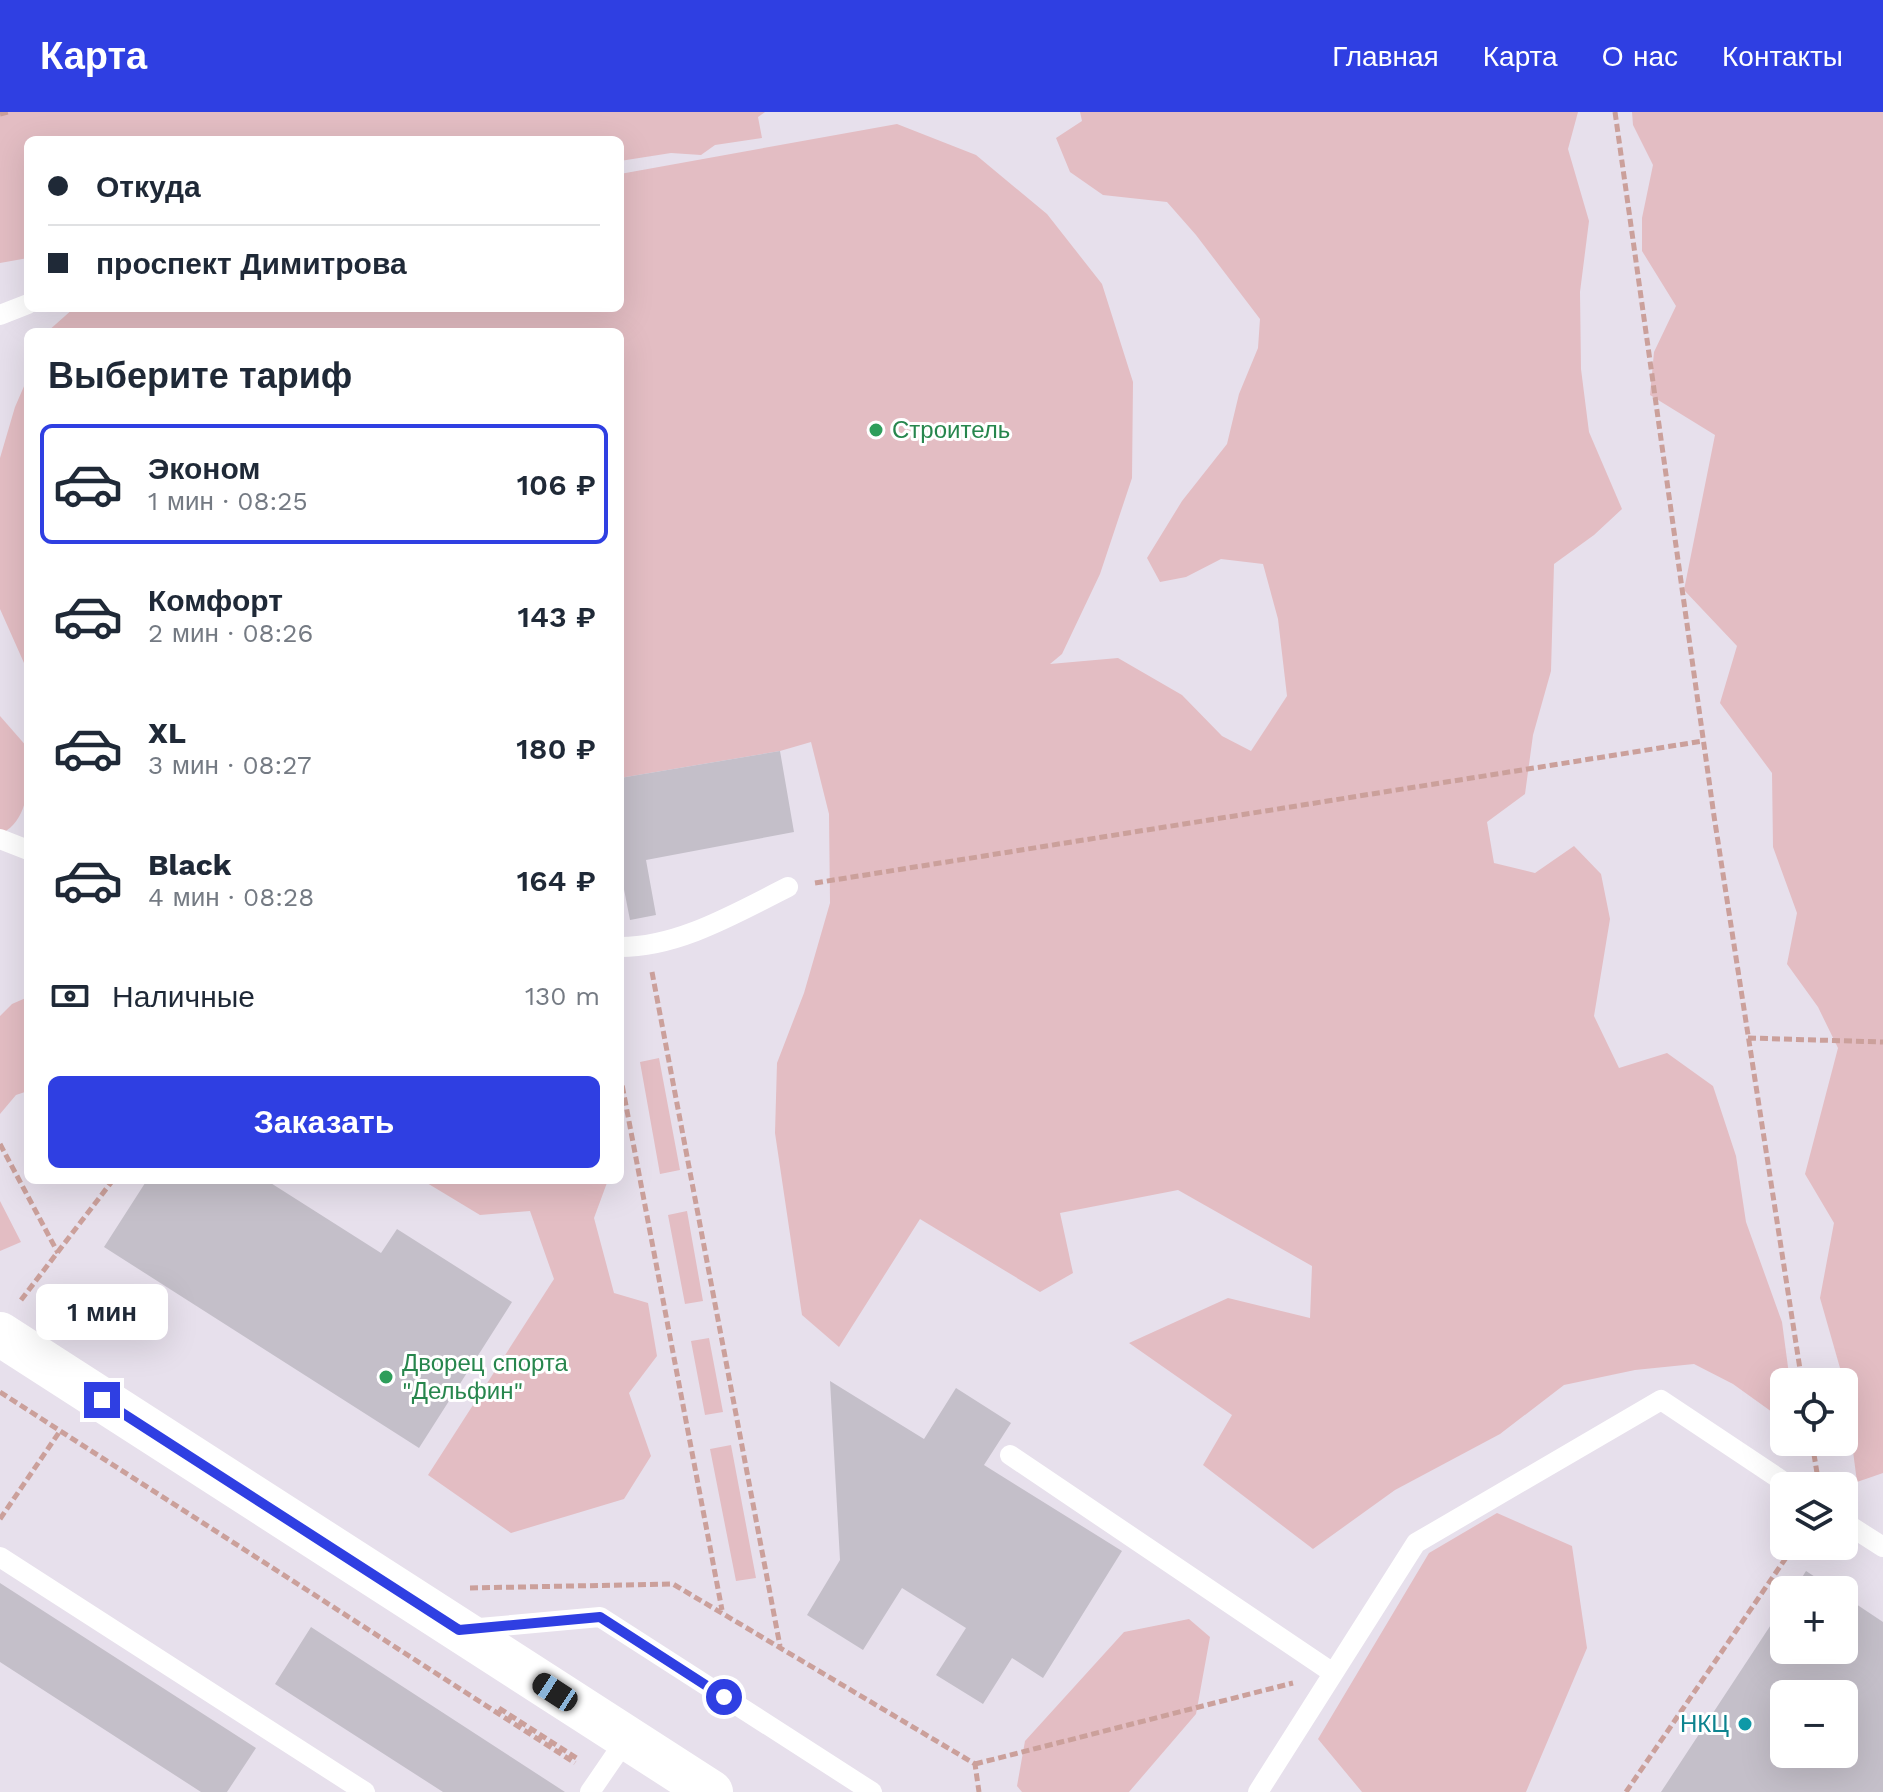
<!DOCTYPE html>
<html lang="ru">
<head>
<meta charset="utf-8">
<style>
	:root { --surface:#fff; --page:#f6f6f7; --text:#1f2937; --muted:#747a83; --line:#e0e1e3; --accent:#2f3fe2 }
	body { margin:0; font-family:"Work Sans",sans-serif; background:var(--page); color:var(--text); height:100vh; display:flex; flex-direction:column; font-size:30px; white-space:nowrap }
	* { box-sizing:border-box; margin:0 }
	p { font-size:26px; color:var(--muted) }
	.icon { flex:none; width:44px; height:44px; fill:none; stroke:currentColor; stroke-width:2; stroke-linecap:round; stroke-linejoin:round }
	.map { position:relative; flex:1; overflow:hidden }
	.side { position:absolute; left:24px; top:216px; width:600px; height:856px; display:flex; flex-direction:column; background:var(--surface); border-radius:12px; box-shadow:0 8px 32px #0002 }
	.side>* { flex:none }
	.guide { position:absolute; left:24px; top:24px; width:600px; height:176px; border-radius:12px; box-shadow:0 8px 32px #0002; display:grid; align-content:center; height:176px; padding:0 24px; background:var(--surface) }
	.buttons { position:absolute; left:1770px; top:1256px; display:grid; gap:16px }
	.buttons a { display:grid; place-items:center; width:88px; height:88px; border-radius:12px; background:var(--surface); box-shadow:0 8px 32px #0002; font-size:40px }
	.end { position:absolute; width:36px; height:36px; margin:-18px; border:10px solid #2f3fe2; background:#fff; box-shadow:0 0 0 4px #fff }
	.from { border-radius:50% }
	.bubble { position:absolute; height:56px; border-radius:12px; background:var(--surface); box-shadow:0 8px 32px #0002; font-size:26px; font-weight:600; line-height:56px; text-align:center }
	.car { position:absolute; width:24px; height:48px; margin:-24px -12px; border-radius:10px; box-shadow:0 0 6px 2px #0007; background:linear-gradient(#222 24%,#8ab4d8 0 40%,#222 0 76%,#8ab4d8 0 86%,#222 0) }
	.guide b { display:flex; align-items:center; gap:28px; height:76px; font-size:30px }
	.guide b+b { border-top:2px solid var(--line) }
	.guide i { width:20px; height:20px; background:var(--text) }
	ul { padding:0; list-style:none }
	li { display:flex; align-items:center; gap:24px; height:120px; margin:0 16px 12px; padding:0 8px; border:4px solid transparent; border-radius:12px }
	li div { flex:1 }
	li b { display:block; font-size:30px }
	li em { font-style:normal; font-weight:600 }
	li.on { border-color:var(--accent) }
	li>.icon { width:72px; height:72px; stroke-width:1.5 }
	h2 { padding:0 24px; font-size:36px; line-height:96px }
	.pay { display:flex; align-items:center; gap:20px; height:88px; padding:0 24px; font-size:30px }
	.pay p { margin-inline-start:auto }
	.cta { display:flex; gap:16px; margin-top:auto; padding:16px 24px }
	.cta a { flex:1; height:92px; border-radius:12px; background:var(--accent); color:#fff; font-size:32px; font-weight:600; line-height:92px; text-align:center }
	header { display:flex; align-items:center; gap:48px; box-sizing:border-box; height:112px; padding:0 40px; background:var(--accent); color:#fff }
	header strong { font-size:38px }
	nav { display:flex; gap:44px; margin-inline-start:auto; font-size:28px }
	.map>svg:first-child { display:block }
	.green { fill:#e3bdc3 }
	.building { fill:#c4bfc9; fill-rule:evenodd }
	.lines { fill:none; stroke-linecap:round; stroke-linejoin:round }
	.path { stroke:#cba09b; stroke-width:5; stroke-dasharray:8 4; stroke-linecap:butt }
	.lane { stroke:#fff; stroke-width:20 }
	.secondary { stroke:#fff; stroke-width:44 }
	.route { stroke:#2f3fe2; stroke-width:10 }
	.leisure-dot { fill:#2e9e5b; stroke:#fff; stroke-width:3 }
	.culture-dot { fill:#0f9aa8; stroke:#fff; stroke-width:3 }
	.labels { text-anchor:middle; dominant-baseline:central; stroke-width:6; stroke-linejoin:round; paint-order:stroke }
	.leisure-label { font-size:24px; fill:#27864d; stroke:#fff; text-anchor:start }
	.culture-label { font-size:24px; fill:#0d838f; stroke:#fff; text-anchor:end }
</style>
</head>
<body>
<header>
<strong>Карта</strong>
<nav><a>Главная</a><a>Карта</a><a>О нас</a><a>Контакты</a></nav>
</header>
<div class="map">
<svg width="1883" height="1680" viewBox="0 0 1883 1680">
	<rect width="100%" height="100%" fill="#e7e0ec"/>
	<path class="green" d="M 0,0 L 765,0 L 758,5 L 762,26 L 715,33 L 701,43 L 671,41 L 620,49 L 620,28 L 28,28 L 28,146 L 0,151 Z
		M 1080,0 L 1578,0 L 1568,37 L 1589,109 L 1580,180 L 1581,257 L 1589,320 L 1622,397 L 1594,423 L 1554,452 L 1551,559 L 1533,623 L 1525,682 L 1487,710 L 1494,751 L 1535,761 L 1574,734 L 1601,762 L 1610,807 L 1594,904 L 1619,956 L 1667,941 L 1713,974 L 1736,1044 L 1746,1110 L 1782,1210 L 1790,1270 L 1784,1270 L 1784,1290 L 1772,1300 L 1733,1272 L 1694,1252 L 1635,1258 L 1564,1273 L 1500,1322 L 1395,1378 L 1313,1437 L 1203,1353 L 1232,1303 L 1129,1231 L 1228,1186 L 1310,1206 L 1312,1154 L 1178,1078 L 1060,1101 L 1073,1161 L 1040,1180 L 920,1107 L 839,1235 L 802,1203 L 775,1021 L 777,951 L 804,881 L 830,791 L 829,702 L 811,630 L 780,639 L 620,666 L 620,220 L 47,220 L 74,196 L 620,196 L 620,62 L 897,12 L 976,43 L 1047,102 L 1102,172 L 1133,270 L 1132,366 L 1100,462 L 1062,542 L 1050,552 L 1118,546 L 1182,583 L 1222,624 L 1251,639 L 1287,584 L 1278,507 L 1263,452 L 1221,447 L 1186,465 L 1160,470 L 1147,446 L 1182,389 L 1227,332 L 1239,282 L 1258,236 L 1260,207 L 1196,123 L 1167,90 L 1103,83 L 1070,60 L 1056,26 L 1082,9 Z
		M 1632,0 L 1883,0 L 1883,1361 L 1857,1370 L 1844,1270 L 1820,1186 L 1834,1111 L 1805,1062 L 1838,936 L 1818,895 L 1787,852 L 1797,801 L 1773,735 L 1772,661 L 1720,591 L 1737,534 L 1684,478 L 1715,323 L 1650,283 L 1654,240 L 1676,194 L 1642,139 L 1642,106 L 1653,53 L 1633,13 Z
		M 28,265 L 28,560 L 0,497 L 0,346 L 15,295 Z
		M 0,604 L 28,636 C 28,666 32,704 3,721 L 0,719 Z
		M 28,885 L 28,979 L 16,983 L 0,1002 L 0,904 L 12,892 Z
		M 659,946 L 680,1058 L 660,1062 L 640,950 Z
		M 422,1068 L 608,1068 L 594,1106 L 614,1181 L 648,1191 L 657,1244 L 629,1281 L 651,1344 L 624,1387 L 511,1421 L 428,1363 L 554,1167 L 530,1099 L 480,1103 Z
		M 0,1089 L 21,1130 L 0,1139 Z
		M 687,1099 L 703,1189 L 685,1192 L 668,1103 Z
		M 709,1226 L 723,1300 L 705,1303 L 691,1229 Z
		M 731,1333 L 756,1466 L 736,1469 L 710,1337 Z
		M 1497,1401 L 1572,1434 L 1587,1536 L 1526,1680 L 1362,1680 L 1318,1627 L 1429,1441 Z
		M 1189,1507 L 1210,1525 L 1196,1602 L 1129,1680 L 1022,1680 L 1017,1674 L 1025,1629 L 1124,1520 Z"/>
	<path class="building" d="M 780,639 L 794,720 L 646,748 L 656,803 L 630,808 L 620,757 L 620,666 Z
		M 147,1068 L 266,1068 L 381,1141 L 397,1117 L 512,1190 L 419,1336 L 104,1135 Z
		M 830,1269 L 924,1327 L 956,1276 L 1011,1311 L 984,1353 L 1122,1439 L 1043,1566 L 1012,1546 L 983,1592 L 936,1563 L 966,1516 L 902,1476 L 863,1538 L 807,1503 L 840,1448 Z
		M 1806,1459 L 1835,1478 L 1794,1478 Z
		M 0,1471 L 256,1636 L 227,1680 L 201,1680 L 0,1550 Z
		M 1844,1484 L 1883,1510 L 1883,1680 L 1661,1680 L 1784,1493 L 1784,1538 L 1844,1538 ZM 1784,1582 L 1844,1582 L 1844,1642 L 1784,1642 Z
		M 311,1515 L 565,1680 L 443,1680 L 275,1572 Z"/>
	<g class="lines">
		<path class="path" d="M 1615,0 L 1714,704 L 1802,1270
			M 0,2 L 8,0
			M 815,771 L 1703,629
			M 652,860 L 780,1534
			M 1748,926 L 1883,930
			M 620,962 L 722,1498
			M 0,1032 L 58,1141
			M 21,1188 L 113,1068
			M 0,1280 L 575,1651
			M 1812,1330 L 1817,1361
			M 0,1407 L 60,1319
			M 470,1476 L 673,1472 L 975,1652 L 979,1680
			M 499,1596 L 578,1647
			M 975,1652 L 1293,1571
			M 1626,1680 L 1794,1434"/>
		<path class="lane" d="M 0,203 L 28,192
			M 0,727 L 28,738
			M 620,835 C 679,835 736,801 788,775
			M 1010,1343 L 1333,1561
			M 1844,1410 L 1883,1435
			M 0,1445 L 365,1680
			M 468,1517 L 600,1505 L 872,1680
			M 590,1680 L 627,1626
			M 1258,1680 L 1416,1431 L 1661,1288 L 1790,1374"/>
		<path class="secondary" d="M 0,1222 L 711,1680"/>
	</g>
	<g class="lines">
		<path class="route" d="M 102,1288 L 459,1518 L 600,1505 L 724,1585"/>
	</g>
	<g class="leisure-dot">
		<circle cx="876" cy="318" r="8"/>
		<circle cx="386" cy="1265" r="8"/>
	</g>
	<circle class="culture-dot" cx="1745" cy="1612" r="8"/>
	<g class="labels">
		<g class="leisure-label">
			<text x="892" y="318">Строитель</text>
			<text x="402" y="1251">Дворец спорта<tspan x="402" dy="28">"Дельфин"</tspan></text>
		</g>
		<g class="culture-label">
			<text x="1729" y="1612">НКЦ</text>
		</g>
	</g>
</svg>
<div class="buttons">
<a><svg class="icon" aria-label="locate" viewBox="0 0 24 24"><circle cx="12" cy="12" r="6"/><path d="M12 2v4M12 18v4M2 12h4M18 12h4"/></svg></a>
<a><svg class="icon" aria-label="layers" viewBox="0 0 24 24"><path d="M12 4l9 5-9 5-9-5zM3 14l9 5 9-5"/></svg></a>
<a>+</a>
<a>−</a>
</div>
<i class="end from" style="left:724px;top:1585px"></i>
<i class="end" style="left:102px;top:1288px"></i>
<div class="bubble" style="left:36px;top:1172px;width:132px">1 мин</div>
<i class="car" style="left:555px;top:1580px;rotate:303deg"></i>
<div class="guide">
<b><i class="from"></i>Откуда</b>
<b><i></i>проспект Димитрова</b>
</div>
<section class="side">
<h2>Выберите тариф</h2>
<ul>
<li class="on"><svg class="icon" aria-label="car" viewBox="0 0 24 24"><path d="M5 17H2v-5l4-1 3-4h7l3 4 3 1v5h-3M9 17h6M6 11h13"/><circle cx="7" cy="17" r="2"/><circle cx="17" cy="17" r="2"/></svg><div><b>Эконом</b><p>1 мин · 08:25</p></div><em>106 ₽</em></li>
<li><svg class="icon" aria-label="car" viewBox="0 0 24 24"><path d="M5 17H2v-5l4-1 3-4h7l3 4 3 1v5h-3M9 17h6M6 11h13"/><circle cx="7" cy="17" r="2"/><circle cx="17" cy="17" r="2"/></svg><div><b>Комфорт</b><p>2 мин · 08:26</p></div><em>143 ₽</em></li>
<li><svg class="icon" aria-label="car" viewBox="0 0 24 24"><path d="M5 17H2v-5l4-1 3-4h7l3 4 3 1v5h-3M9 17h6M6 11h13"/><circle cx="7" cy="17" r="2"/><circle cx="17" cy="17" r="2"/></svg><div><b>XL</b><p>3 мин · 08:27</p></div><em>180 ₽</em></li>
<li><svg class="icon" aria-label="car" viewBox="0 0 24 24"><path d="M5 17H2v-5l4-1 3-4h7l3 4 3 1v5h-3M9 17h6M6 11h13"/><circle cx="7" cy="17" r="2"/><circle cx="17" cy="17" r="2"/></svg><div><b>Black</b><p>4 мин · 08:28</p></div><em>164 ₽</em></li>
</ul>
<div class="pay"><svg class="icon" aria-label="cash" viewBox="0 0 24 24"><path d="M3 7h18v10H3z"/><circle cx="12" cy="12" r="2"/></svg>Наличные<p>130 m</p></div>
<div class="cta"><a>Заказать</a></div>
</section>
</div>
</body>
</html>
